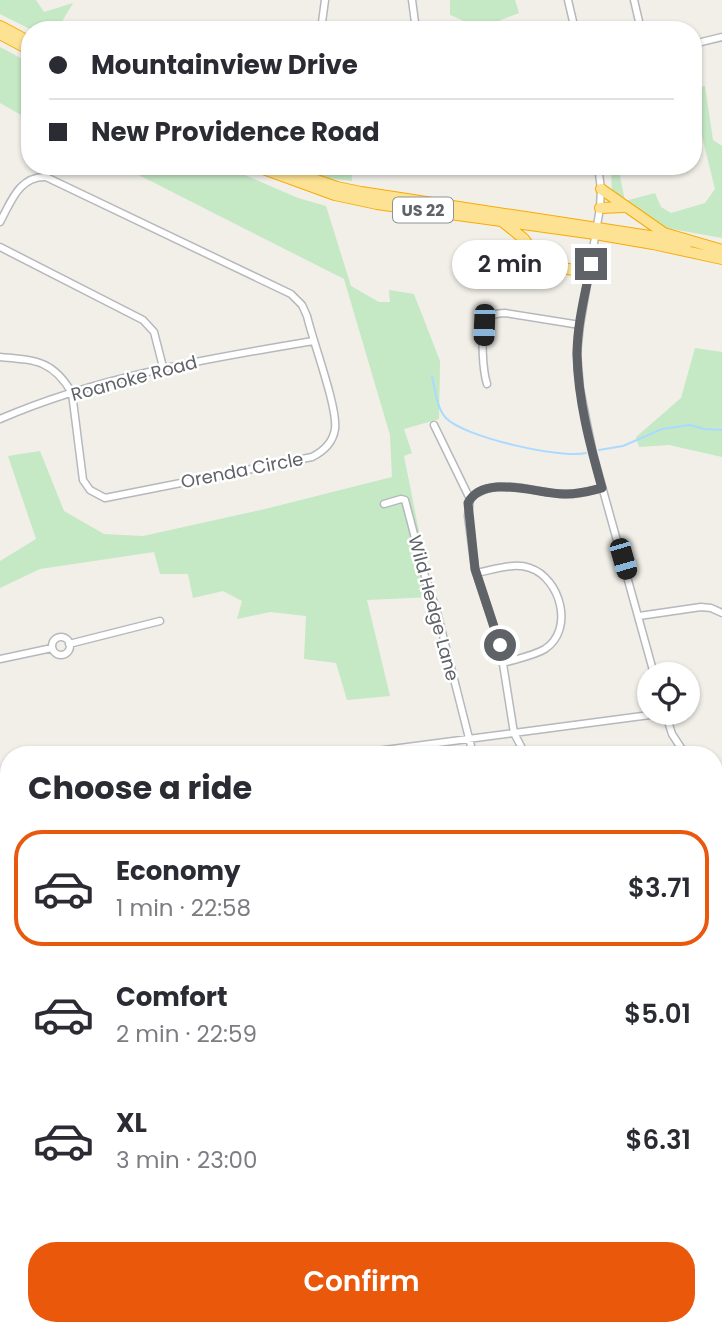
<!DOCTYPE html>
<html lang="en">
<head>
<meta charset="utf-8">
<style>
	:root { --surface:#fff; --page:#f2f2f3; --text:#2b2b33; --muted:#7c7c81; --line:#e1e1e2; --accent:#ea580c }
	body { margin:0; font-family:Poppins,sans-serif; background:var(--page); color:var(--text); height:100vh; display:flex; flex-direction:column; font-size:26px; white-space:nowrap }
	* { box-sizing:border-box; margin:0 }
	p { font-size:23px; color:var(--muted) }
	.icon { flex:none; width:38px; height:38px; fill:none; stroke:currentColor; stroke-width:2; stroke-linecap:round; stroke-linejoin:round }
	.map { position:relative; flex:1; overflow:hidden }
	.panel { position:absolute; left:0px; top:746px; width:723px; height:590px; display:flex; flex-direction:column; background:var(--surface); border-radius:28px 28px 0 0; box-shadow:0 2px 5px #0004 }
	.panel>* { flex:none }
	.top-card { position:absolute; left:21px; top:21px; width:681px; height:154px; border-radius:28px; box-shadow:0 2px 5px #0004; display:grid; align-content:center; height:154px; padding:0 28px; background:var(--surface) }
	.controls { position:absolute; left:637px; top:662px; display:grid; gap:14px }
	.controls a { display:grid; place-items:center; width:63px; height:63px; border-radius:50%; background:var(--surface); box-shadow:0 2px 5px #0004; font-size:35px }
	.end { position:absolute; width:32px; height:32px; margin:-16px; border:9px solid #5f6368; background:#fff; box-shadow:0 0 0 4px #fff }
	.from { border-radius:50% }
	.bubble { position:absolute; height:49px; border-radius:24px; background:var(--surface); box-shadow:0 2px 5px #0004; font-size:23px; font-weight:600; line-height:49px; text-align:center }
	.car { position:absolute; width:21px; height:42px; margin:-21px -10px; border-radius:9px; box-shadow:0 0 5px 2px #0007; background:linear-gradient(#222 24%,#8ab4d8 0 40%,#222 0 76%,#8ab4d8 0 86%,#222 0) }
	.top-card b { display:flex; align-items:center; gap:24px; height:66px; font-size:26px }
	.top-card b+b { border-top:2px solid var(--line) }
	.top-card i { width:18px; height:18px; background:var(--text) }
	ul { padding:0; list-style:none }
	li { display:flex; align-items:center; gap:21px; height:116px; margin:0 14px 10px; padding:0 14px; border:4px solid transparent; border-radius:28px }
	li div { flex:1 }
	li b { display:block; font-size:26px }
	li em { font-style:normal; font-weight:600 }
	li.on { border-color:var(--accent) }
	li>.icon { width:63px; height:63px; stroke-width:1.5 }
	h2 { padding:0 28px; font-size:32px; line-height:84px }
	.primary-button { display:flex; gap:14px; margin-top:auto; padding:14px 28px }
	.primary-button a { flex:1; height:80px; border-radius:28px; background:var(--accent); color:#fff; font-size:28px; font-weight:600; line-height:80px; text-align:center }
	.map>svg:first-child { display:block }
	.green { fill:#c5e8c5 }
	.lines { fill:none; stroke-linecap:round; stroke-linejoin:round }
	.stream { stroke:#aadaff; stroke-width:2 }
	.minor-casing { stroke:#b5b8bc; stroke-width:9 }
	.highway-casing { stroke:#f9ab00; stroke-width:12 }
	.minor { stroke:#fff; stroke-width:6 }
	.highway { stroke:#fde293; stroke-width:10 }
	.route { stroke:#5f6368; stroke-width:9 }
	.labels { text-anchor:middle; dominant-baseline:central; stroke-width:5; stroke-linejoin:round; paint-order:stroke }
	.shield { fill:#fff; stroke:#8f9295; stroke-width:2 }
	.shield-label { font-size:16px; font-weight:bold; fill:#5f6368 }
	.street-label { font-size:18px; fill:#5f6368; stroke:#fff }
</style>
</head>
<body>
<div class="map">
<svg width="722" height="1335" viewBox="0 0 722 1335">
	<rect width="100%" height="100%" fill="#f1efe8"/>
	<path class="green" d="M 0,0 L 36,0 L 44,12 L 73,3 L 57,30 L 32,30 L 0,14 Z
		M 450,0 L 515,0 L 519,13 L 480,28 L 450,15 Z
		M 0,47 L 30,63 L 30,120 L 0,103 Z
		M 705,86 L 713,140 L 722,146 L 722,238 L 661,227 L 612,195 L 611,166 L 618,166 L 625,201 L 655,193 L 661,207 L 671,213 L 705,203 L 715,189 L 697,116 L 693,111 L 693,88 Z
		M 121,166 L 224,166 L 298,198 L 326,206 L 351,286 L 379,302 L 390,302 L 389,290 L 414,294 L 440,361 L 439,419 L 404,429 L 412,453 L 404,456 L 432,597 L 367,600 L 390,696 L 347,700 L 336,663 L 304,659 L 306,616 L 270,612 L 237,619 L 242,601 L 223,591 L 193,598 L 188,574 L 160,574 L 154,552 L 40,569 L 0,588 L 0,561 L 36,539 L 8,456 L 40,451 L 64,511 L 104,534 L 143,536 L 265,509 L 392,477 L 390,435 L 344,279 Z
		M 290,166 L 351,166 L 352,181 L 325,178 Z
		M 695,348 L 722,352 L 722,457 L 669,445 L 639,447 L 636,437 L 681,398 Z
		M 9,850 L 9,941 L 7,942 L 9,979 L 0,976 L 0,852 Z"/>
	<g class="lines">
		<path class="stream" d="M 432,377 C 435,389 437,409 446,418 C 464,437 560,459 586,453
			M 599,450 L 623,446 L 662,429 L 690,425 L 704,429 L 722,430"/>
		<defs>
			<path id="minor" d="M 412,0 L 416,30
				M 568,0 L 575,30
				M 634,0 L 641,30
				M 321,30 L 325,0
				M 693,44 L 722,37
				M 598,166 L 601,189 L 600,208 L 580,325 L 577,353 L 580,389 L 593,454 L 654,674
				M 0,222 C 11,202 19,176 46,177 L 291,294 L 302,305 L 307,316 C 313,342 338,408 335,429 C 333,442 324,451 312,457 L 105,498 L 90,490 L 83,480 L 72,393 C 53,360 35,360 0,357
				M 0,247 L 143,320 L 154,332 L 163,367
				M 487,384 C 483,371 480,335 486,322 C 489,315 497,313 505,313 L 580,325
				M 0,419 C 99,376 207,359 313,341
				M 434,425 L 470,499 L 468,516 L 475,569 L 500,645 L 514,733 L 525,754
				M 470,499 C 494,474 536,494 565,494 C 577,495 590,491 602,488
				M 384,504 L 401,499 L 405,500 L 425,576 L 437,612 L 473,754
				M 476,573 C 493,570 514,562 530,568 C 560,578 575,629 545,649 C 533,656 516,659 503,663
				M 639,616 L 701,607 L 711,608 L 722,613
				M52 646a9 9 0 1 1 18 0a9 9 0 1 1-18 0Z
				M 69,644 L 160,621
				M 0,659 L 52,648
				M 665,712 L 672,734 L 685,754
				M 354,754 L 665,713
				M 714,786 L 722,793
				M 0,798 L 9,797
				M 717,883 L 722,892
				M 714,1094 L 722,1092
				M 0,1185 L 9,1183
				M 714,1204 L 722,1207
				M 0,1261 L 9,1295
				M 17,1326 L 19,1335
				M 160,1326 L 162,1335
				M 253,1326 L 255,1335
				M 390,1326 L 405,1335
				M 533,1326 L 535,1335
				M 622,1326 L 625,1335
				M 411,1335 L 416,1326
				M 517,1335 L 521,1326
				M 704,1335 L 722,1331"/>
			<path id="highway" d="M 0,26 L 30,42
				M 0,34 L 30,50
				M 255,166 L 335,195 L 377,204 L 595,234 L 653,244 L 722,259
				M 275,166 L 337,187 L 361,192 L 689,242
				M 601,189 L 664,233 L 722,250
				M 600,208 L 623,207
				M 503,222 L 524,239 L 542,264 L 589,273"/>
		</defs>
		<use href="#minor" class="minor-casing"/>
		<use href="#highway" class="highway-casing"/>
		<use href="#minor" class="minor"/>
		<use href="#highway" class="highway"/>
	</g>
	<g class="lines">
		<path class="route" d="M 500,645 L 475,569 L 468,503 C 483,473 538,494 563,494 C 577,495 590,491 602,488 C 590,445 578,400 577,355 C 577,325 585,294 591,264"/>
	</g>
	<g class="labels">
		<rect class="shield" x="393" y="197.5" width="60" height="25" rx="5"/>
		<g class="shield-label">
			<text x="423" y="210">US 22</text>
		</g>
		<g class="street-label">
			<text transform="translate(134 378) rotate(-15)">Roanoke Road</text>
			<text transform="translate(242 470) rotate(-11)">Orenda Circle</text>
			<text transform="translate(434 608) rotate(75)">Wild Hedge Lane</text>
		</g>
	</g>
</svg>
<div class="controls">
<a><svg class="icon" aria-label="locate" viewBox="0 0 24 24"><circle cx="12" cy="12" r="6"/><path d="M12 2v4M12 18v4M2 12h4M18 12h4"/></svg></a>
</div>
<i class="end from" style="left:500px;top:645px"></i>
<i class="end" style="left:591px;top:264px"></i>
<div class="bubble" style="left:452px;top:240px;width:116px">2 min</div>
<i class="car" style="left:484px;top:325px;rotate:182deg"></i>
<i class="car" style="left:623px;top:559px;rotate:164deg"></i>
<div class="top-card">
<b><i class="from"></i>Mountainview Drive</b>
<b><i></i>New Providence Road</b>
</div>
<section class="panel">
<h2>Choose a ride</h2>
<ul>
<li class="on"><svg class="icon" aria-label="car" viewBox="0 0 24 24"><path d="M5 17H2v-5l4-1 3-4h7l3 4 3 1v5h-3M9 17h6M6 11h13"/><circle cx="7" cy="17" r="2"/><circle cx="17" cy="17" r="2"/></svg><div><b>Economy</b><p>1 min · 22:58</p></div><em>$3.71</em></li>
<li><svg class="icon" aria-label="car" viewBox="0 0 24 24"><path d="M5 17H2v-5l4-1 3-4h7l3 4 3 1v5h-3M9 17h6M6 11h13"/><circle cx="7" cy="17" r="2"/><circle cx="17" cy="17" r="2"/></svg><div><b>Comfort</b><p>2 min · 22:59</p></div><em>$5.01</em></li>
<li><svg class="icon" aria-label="car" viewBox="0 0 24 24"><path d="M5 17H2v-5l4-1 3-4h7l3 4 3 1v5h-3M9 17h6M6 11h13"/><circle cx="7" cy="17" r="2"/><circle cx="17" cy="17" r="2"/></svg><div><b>XL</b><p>3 min · 23:00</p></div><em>$6.31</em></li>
</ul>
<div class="primary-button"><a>Confirm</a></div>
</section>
</div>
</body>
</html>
